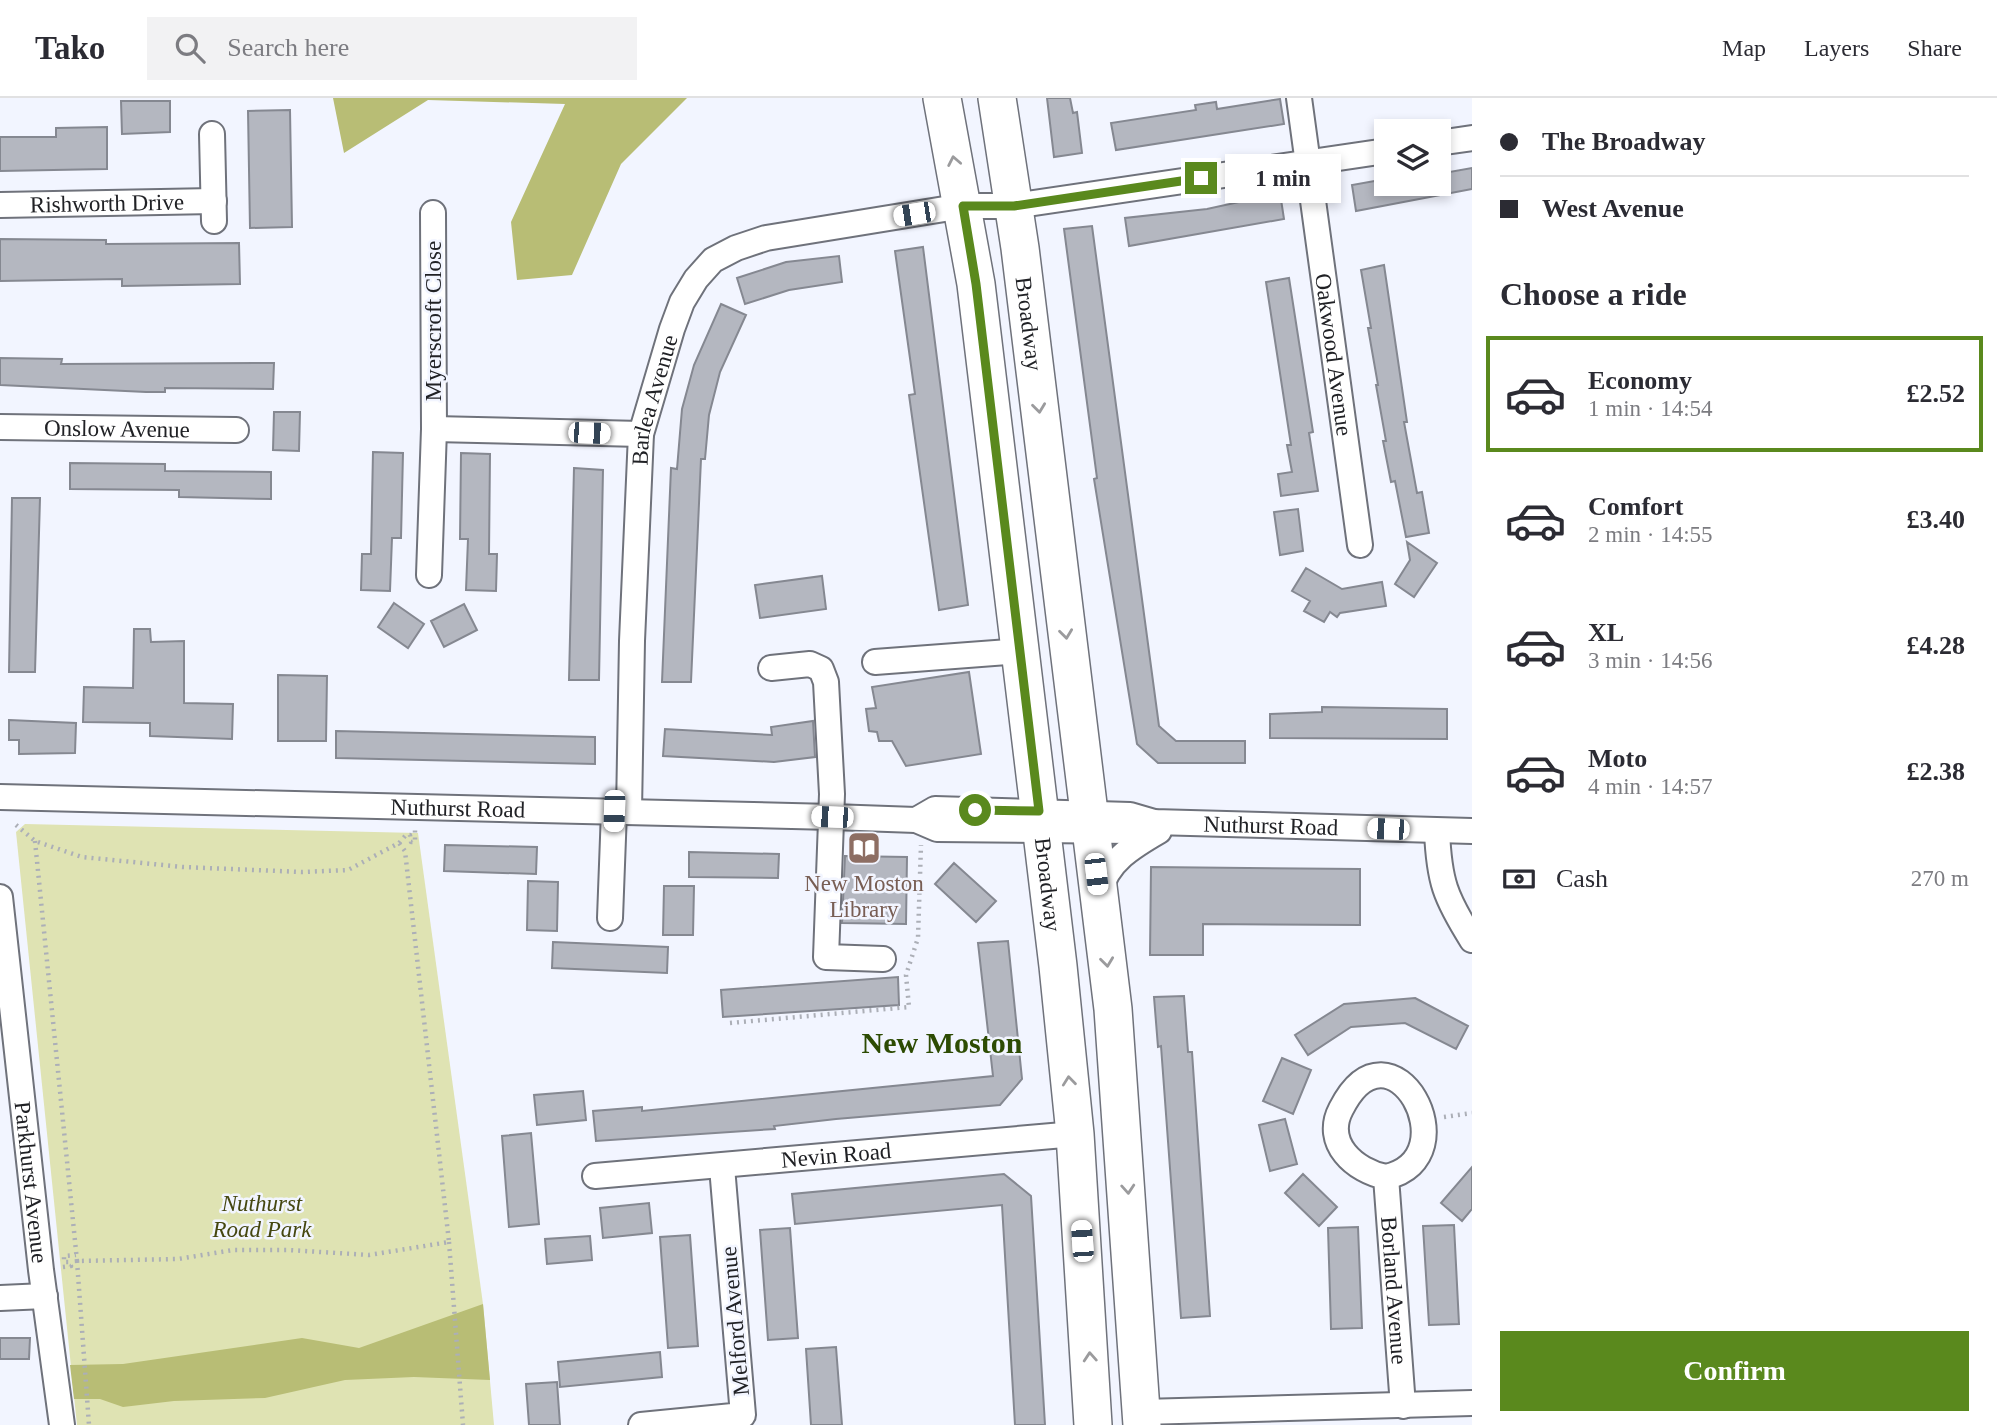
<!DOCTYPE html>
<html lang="en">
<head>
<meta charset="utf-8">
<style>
	:root { --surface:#fff; --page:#f2f2f3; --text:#2b2b33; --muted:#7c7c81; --line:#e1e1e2; --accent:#5a891d }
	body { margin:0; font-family:Georgia,serif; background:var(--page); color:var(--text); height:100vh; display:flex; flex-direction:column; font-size:26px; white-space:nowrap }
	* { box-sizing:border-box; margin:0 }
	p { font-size:23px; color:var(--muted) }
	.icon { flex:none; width:38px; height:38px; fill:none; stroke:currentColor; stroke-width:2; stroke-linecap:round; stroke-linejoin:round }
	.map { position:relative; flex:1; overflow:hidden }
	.details { display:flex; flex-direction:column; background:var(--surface); width:525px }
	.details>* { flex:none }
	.top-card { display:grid; align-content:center; height:154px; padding:0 28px; background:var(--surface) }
	.tools { position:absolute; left:1374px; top:21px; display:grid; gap:14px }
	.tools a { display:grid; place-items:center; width:77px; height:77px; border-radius:0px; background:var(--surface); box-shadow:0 4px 10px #0003; font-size:35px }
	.end { position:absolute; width:32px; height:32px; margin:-16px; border:9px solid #5a891d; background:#fff; box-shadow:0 0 0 4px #fff }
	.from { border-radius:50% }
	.bubble { position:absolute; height:49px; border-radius:0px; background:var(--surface); box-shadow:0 4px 10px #0003; font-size:23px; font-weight:600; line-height:49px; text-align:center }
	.car { position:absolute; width:21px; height:42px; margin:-21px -10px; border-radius:9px; box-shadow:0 0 5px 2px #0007; background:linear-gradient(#fff 24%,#345 0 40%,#fff 0 76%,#345 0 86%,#fff 0) }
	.top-card b { display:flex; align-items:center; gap:24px; height:66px; font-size:26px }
	.top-card b+b { border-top:2px solid var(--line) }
	.top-card i { width:18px; height:18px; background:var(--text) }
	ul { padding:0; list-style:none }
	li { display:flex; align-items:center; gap:21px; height:116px; margin:0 14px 10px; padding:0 14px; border:4px solid transparent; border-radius:0px }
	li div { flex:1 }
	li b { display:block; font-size:26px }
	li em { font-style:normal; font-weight:600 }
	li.selected { border-color:var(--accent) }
	li>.icon { width:63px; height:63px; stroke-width:1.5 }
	h2 { padding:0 28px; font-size:32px; line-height:84px }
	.pay { display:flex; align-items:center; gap:18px; height:77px; padding:0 28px; font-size:26px }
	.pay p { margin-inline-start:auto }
	.action { display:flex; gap:14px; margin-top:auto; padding:14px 28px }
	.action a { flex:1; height:80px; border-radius:0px; background:var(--accent); color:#fff; font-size:28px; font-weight:600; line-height:80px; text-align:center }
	header { display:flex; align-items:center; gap:42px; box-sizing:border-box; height:98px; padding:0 35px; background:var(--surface); border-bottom:2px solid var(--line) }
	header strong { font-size:33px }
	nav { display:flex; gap:38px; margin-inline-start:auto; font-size:24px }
	.search { width:490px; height:63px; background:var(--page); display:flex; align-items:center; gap:18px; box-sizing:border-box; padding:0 24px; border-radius:0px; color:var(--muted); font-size:26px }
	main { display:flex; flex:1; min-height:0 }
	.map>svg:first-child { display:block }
	.green { fill:#dfe3b3 }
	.forest { fill:#b8bd75 }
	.building { fill:#b4b7c0; stroke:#858891; stroke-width:2 }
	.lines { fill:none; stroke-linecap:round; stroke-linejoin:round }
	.minor-casing { stroke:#6f727b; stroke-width:28 }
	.highway-casing { stroke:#6f727b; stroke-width:40 }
	.path { stroke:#acafb7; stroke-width:4.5; stroke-dasharray:2 5; stroke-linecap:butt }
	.minor { stroke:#fff; stroke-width:24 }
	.highway { stroke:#fff; stroke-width:37 }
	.oneway { stroke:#9b9b9d }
	.route { stroke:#5a891d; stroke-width:9 }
	.labels { text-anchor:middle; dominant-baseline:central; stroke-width:5; stroke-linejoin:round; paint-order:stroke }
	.street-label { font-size:23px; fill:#202125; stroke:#f2f5ff }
	.education-label { font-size:23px; fill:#785e54; stroke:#f2f5ff }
	.park-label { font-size:23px; font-style:italic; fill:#454710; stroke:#f2f5ff }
	.district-label { font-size:30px; font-weight:bold; fill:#2d4b03; stroke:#f2f5ff }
</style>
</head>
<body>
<header>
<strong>Tako</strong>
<div class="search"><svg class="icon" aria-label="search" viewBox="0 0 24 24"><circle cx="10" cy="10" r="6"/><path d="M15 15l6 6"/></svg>Search here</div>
<nav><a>Map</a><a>Layers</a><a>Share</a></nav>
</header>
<main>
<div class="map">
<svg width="1472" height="1327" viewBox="0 0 1472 1327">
	<rect width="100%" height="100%" fill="#f2f5ff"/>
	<path class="green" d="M 25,726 L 418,735 L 483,1206 L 494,1327 L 77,1327 L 16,734 Z"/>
	<path class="forest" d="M 333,0 L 687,0 L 621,66 L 572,177 L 517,182 L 511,124 L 565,6 L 428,2 L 344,55 Z
		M 483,1206 L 490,1282 L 414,1279 L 345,1282 L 265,1300 L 174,1303 L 123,1309 L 100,1301 L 74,1301 L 70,1267 L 123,1266 L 302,1240 L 359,1250 Z"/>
	<path class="building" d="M 1047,0 L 1070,0 L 1073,15 L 1077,14 L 1082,55 L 1054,59 Z
		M 1280,1 L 1284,26 L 1116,52 L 1111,25 L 1196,12 L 1195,7 L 1216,4 L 1217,11 Z
		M 121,3 L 170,3 L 170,34 L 122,36 Z
		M 290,12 L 292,129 L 250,130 L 248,13 Z
		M 107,29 L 107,71 L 0,73 L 0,39 L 56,39 L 56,30 Z
		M 1472,70 L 1472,91 L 1356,113 L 1352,87 L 1386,81 L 1386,86 L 1438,86 L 1438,76 Z
		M 1280,95 L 1284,121 L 1129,148 L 1125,120 L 1207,111 Z
		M 1092,128 L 1159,628 L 1176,643 L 1245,643 L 1245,665 L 1158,665 L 1137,646 L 1094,381 L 1097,380 L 1064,131 Z
		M 0,141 L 106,142 L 106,146 L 239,145 L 240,186 L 122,188 L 122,181 L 0,183 Z
		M 923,149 L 968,507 L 939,512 L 909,297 L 915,296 L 895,153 Z
		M 839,158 L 842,184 L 789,192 L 745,206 L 737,180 L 786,164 Z
		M 1384,167 L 1407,324 L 1404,324 L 1417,395 L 1422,394 L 1429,435 L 1406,439 L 1395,383 L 1391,384 L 1383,343 L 1386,343 L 1376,287 L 1378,287 L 1368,230 L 1371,230 L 1361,172 Z
		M 1289,180 L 1313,334 L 1309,335 L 1318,393 L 1281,398 L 1278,376 L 1292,374 L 1287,347 L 1291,347 L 1266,184 Z
		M 721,206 L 746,217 L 720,274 L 709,317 L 705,361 L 701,361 L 691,584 L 662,584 L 671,370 L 677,371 L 682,311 L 694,267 Z
		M 0,260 L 62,261 L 61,266 L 274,265 L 273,291 L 165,290 L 165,294 L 146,294 L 0,287 Z
		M 274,314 L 300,314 L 299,353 L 273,352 Z
		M 373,354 L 403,355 L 401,440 L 392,440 L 390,493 L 361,492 L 362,456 L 371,456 Z
		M 461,355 L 490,356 L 489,456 L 497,456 L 496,493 L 466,492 L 468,441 L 460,441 Z
		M 70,365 L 165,366 L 165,373 L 271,374 L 271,401 L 179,399 L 179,392 L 70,391 Z
		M 574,370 L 603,372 L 599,582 L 569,582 Z
		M 12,400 L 40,400 L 35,574 L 9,574 Z
		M 1298,411 L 1303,453 L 1280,457 L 1274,414 Z
		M 1407,444 L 1437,465 L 1414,499 L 1395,486 L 1410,462 Z
		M 1306,470 L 1342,491 L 1382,484 L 1386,508 L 1340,515 L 1337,519 L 1330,514 L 1324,524 L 1304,513 L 1310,503 L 1292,493 Z
		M 822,478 L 826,511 L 760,520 L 755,487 Z
		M 394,505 L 424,526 L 408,550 L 378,529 Z
		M 464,506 L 477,532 L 444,549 L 431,523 Z
		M 134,531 L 150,531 L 151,544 L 184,543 L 184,605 L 233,606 L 232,641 L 150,638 L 150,625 L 83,624 L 84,589 L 133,590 Z
		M 969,574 L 981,656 L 906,668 L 892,643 L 879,643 L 877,634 L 869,633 L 866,611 L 876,610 L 872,589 Z
		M 278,577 L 327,578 L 326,643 L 278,643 Z
		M 1322,609 L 1447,611 L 1447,641 L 1270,640 L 1270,616 L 1322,614 Z
		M 9,622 L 76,625 L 75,655 L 19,656 L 19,642 L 9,642 Z
		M 813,623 L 815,659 L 774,664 L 663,658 L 665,631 L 772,637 L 771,629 Z
		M 336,633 L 595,639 L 595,666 L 336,660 Z
		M 445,747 L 537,749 L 536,776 L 444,773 Z
		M 689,754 L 779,756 L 778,780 L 689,779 Z
		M 845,758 L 907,759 L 906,826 L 842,825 Z
		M 954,765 L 996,803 L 976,824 L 935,786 Z
		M 1151,769 L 1360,771 L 1360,827 L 1203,826 L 1203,857 L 1150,857 Z
		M 528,783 L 558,784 L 557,833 L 527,832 Z
		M 664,788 L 694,788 L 693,837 L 663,837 Z
		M 1008,843 L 1022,981 L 1000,1007 L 836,1021 L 774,1028 L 775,1031 L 596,1043 L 593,1013 L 642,1009 L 642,1013 L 993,978 L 978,845 Z
		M 553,844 L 668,849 L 667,875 L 552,870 Z
		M 898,879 L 899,907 L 723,919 L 721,892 Z
		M 1184,898 L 1188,954 L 1192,954 L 1210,1218 L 1181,1220 L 1161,948 L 1158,949 L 1154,899 Z
		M 1415,900 L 1468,928 L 1456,951 L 1405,925 L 1351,929 L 1308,957 L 1295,937 L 1344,906 Z
		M 1282,960 L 1311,972 L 1293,1016 L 1263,1003 Z
		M 583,993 L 586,1022 L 537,1027 L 534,997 Z
		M 1285,1021 L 1297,1066 L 1270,1073 L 1259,1027 Z
		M 531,1035 L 539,1126 L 509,1129 L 502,1038 Z
		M 1472,1069 L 1472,1111 L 1462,1123 L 1441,1105 Z
		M 1004,1076 L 1031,1098 L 1045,1327 L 1015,1327 L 1002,1107 L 795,1126 L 792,1096 Z
		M 1303,1076 L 1337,1109 L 1319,1128 L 1285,1095 Z
		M 649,1105 L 652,1135 L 603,1140 L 600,1110 Z
		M 1454,1127 L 1459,1226 L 1429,1227 L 1423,1128 Z
		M 1358,1129 L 1362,1230 L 1331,1231 L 1328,1130 Z
		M 790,1130 L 798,1240 L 768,1242 L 760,1132 Z
		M 690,1137 L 698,1248 L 668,1250 L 660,1139 Z
		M 590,1138 L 592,1162 L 547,1166 L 545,1141 Z
		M 0,1240 L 30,1240 L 29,1261 L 0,1261 Z
		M 836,1249 L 842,1327 L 811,1327 L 806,1251 Z
		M 660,1254 L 662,1279 L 560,1289 L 558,1264 Z
		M 557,1284 L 560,1327 L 529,1327 L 526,1286 Z"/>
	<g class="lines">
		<defs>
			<g id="minor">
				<path id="s1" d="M 1299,0 L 1360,447"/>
				<path d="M 212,36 L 214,123"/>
				<path d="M 1438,45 L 1472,40"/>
				<path id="s2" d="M 0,107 L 214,103"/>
				<path id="s3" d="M 0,329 L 236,332"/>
				<path d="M 434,331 L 641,336"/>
				<path d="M 429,477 L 434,331 L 433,115"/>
				<path d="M 875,564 L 1021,553"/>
				<path d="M 771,570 L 810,566 L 821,571 L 826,584 L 832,696 L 826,859 L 883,861"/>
				<path id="s4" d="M 0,699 L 832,719 L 916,722 L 937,731 L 1132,733 L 1154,724"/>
				<path id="s5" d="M 629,713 L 632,543 L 641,336 L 672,231 L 682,204 L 696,181 L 713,162 L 736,150 L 766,140 L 963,108 L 1014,108 L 1386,53"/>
				<path id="s6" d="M 916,722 L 935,711 L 1130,717 L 1154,724 L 1472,733"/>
				<path d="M 1437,733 C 1439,783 1445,799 1472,842"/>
				<path d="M 1099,795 C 1107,763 1133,748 1159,733"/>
				<path id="s7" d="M 0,799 L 41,1172 L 62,1327"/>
				<path d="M 610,820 L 614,713"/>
				<path id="s8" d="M 595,1078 L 1075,1036"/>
				<path id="s9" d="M 1386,1079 C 1472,1060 1391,912 1341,1011 C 1323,1045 1355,1073 1386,1079 L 1403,1308"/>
				<path d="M 0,1200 L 45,1198"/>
				<path d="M 1142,1314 L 1472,1305"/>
				<path d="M 641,1327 L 743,1317 L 722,1069"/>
			</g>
			<g id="highway">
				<path id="s10" d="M 942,0 L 976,186 L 1058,868 L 1075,1036 L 1093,1327"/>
				<path id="s11" d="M 997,0 L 1020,150 L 1113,911 L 1142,1327"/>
			</g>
		</defs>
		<use href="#minor" class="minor-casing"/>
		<use href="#highway" class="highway-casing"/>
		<path class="path" d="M 16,727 L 35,743 L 82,759 L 183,769 L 302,774 L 348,772 L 399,745 L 406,737 L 410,737 L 411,744 L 415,744 L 415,731
			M 35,743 L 77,1163 L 178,1161 L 233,1152 L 289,1152 L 369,1157 L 449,1144 L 405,753 L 399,745
			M 730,925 L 909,909 L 906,877 L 918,840 L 921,747
			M 1444,1019 L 1472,1015
			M 449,1144 L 463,1327
			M 77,1163 L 89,1327
			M 63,1169 L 71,1168 L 70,1164 L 64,1164 L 64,1158 L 76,1157"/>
		<use href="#minor" class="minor"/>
		<use href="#highway" class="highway"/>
	</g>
	<defs><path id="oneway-chevron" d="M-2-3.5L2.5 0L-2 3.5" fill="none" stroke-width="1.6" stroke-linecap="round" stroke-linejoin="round" transform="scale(1.75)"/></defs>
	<g class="oneway">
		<use href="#oneway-chevron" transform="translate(954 63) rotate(-101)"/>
		<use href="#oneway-chevron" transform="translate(1039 310) rotate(83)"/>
		<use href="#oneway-chevron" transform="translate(1066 536) rotate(83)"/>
		<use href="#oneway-chevron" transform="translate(1107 864) rotate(83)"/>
		<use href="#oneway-chevron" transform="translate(1069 983) rotate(-96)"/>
		<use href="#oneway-chevron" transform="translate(1128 1091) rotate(86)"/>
		<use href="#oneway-chevron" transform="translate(1090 1259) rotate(-94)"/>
	</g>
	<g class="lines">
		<path class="route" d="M 975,712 L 1039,713 L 976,186 L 963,108 L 1014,108 L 1201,80"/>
	</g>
	<defs>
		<symbol id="library-square" viewBox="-11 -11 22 22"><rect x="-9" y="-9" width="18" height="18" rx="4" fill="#8d6e63" stroke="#f2f5ff"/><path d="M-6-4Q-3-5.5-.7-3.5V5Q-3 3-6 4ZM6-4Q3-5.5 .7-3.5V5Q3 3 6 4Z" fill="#fff"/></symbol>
	</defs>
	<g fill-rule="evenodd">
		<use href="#library-square" x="845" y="731" width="38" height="38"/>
	</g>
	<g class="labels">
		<g class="street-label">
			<text stroke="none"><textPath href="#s2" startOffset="107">Rishworth Drive</textPath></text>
			<text transform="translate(433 223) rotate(-90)">Myerscroft Close</text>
			<text stroke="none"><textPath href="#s11" startOffset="228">Broadway</textPath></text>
			<text stroke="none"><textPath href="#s1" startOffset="259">Oakwood Avenue</textPath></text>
			<text stroke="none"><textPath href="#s5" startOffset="413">Barlea Avenue</textPath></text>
			<text stroke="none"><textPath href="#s3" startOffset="117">Onslow Avenue</textPath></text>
			<text stroke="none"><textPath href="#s4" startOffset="458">Nuthurst Road</textPath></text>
			<text stroke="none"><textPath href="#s6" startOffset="359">Nuthurst Road</textPath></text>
			<text stroke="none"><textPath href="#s10" startOffset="794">Broadway</textPath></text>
			<text stroke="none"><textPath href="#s8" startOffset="242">Nevin Road</textPath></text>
			<text stroke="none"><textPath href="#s7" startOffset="287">Parkhurst Avenue</textPath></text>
			<text stroke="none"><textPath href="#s9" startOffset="406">Borland Avenue</textPath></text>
			<text transform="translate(735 1223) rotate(-95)">Melford Avenue</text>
		</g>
		<g class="education-label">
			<text x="864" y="785">New Moston<tspan x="864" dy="26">Library</tspan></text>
		</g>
		<g class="park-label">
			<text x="262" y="1105">Nuthurst<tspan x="262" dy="26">Road Park</tspan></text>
		</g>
		<g class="district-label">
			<text x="942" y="944">New Moston</text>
		</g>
	</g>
</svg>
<div class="tools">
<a><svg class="icon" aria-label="layers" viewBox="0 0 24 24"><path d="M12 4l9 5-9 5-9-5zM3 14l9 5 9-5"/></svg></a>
</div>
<i class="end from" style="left:975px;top:712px"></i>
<i class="end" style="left:1201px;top:80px"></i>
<div class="bubble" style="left:1225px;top:56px;width:116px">1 min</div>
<i class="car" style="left:914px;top:116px;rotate:261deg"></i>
<i class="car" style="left:589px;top:335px;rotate:92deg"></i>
<i class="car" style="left:614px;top:713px;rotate:182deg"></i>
<i class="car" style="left:832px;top:719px;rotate:272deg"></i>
<i class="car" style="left:1388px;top:731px;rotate:272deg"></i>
<i class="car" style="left:1096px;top:776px;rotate:173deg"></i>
<i class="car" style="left:1082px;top:1143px;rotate:356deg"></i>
</div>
<section class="details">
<div class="top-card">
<b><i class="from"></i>The Broadway</b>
<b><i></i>West Avenue</b>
</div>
<h2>Choose a ride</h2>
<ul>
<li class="selected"><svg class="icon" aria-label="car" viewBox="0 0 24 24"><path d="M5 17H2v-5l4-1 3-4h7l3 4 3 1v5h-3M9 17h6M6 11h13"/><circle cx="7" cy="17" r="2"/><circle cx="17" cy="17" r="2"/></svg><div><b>Economy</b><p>1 min · 14:54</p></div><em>£2.52</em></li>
<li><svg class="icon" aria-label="car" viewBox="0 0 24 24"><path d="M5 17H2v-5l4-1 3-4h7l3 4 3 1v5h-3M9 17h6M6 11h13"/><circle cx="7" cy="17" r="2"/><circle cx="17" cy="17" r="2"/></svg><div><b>Comfort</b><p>2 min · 14:55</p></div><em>£3.40</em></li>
<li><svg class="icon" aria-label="car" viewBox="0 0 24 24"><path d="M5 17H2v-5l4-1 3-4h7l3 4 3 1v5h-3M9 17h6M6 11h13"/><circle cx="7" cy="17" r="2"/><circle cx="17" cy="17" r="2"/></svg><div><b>XL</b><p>3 min · 14:56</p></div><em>£4.28</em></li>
<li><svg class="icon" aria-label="car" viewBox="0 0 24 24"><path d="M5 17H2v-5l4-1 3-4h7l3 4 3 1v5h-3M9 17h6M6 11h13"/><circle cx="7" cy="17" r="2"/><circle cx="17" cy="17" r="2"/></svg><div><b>Moto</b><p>4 min · 14:57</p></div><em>£2.38</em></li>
</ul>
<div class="pay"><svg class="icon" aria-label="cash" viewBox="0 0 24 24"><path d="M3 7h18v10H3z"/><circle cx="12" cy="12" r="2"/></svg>Cash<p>270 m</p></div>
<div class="action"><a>Confirm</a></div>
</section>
</main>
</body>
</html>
